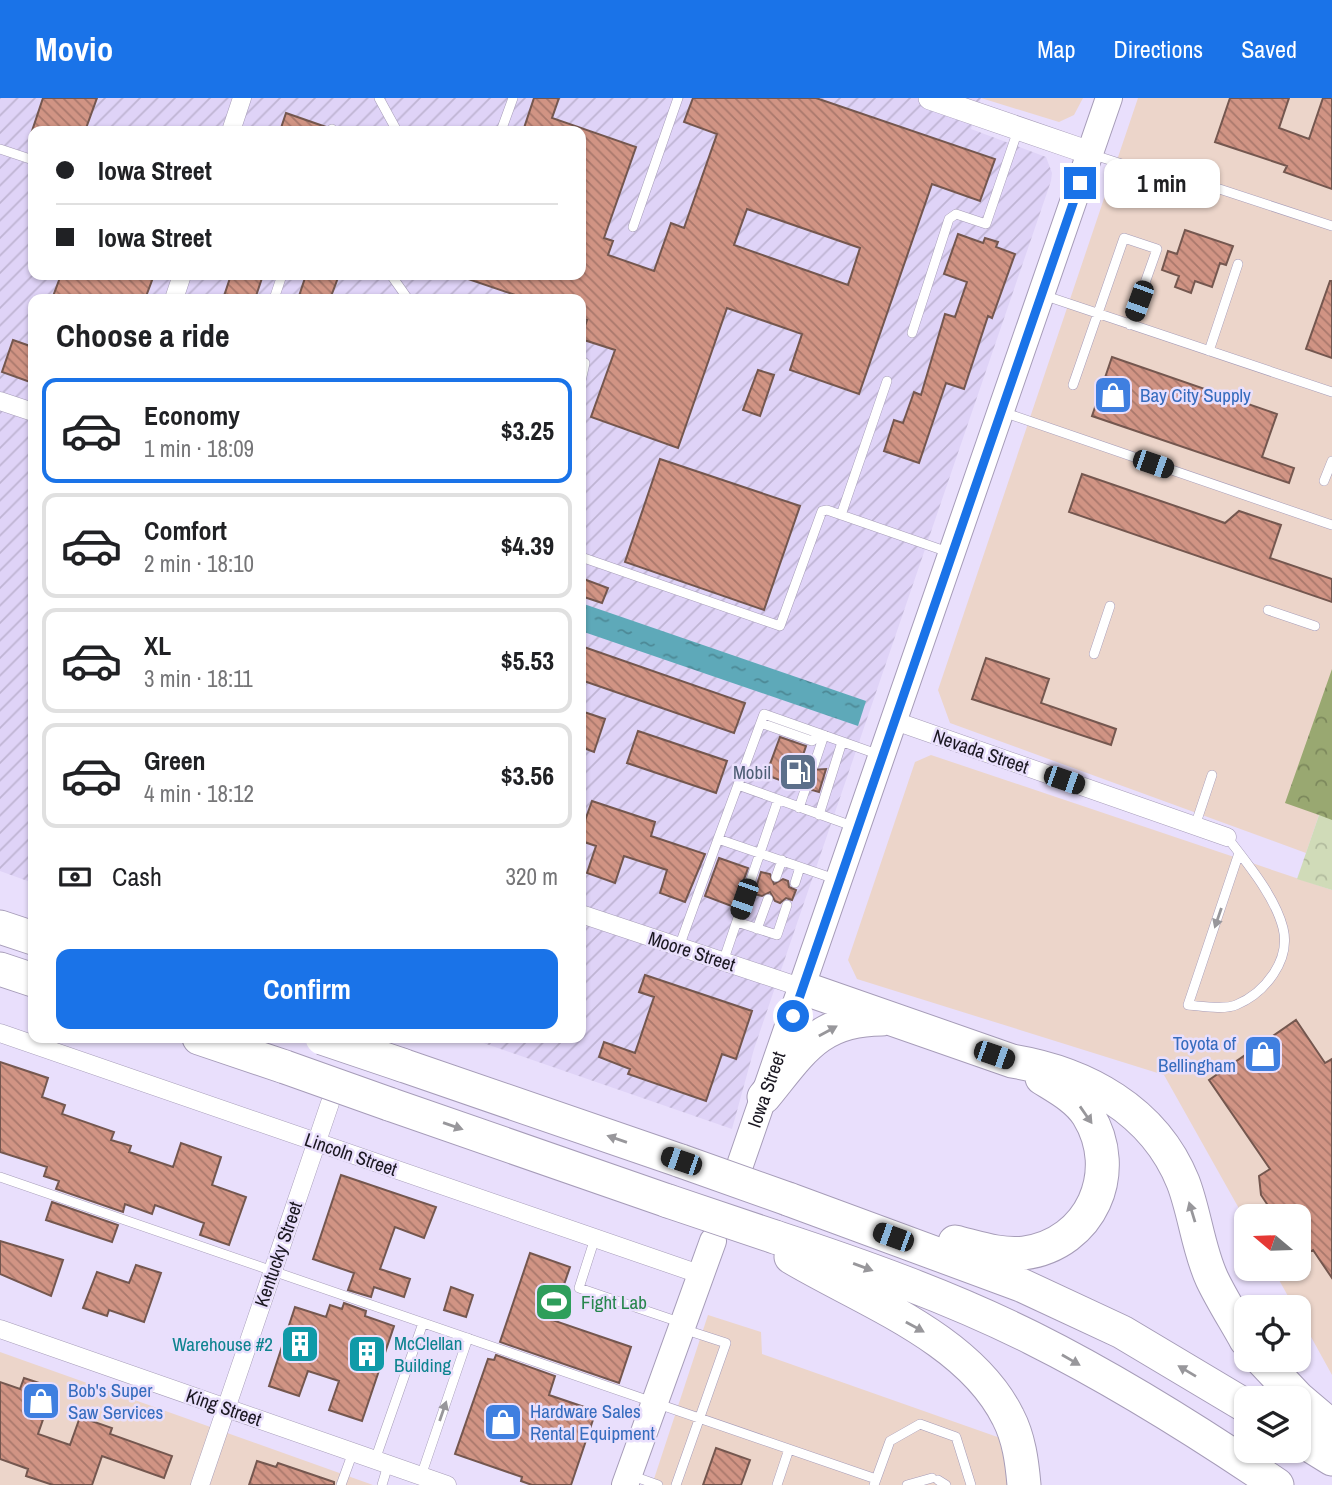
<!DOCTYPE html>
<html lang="en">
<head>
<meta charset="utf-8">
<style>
	:root { --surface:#fff; --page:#f6f6f6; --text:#202124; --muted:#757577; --line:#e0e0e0; --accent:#1a73e8 }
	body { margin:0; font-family:"Archivo Narrow",sans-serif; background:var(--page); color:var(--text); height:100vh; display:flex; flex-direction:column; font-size:26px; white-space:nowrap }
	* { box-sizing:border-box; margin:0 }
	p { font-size:23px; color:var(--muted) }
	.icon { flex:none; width:38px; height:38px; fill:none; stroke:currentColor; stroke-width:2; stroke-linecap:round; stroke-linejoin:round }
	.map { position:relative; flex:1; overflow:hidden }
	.details { position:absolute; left:28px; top:196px; width:558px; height:749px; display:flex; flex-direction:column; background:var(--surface); border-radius:14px; box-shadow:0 2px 5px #0004 }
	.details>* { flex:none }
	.top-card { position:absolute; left:28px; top:28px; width:558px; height:154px; border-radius:14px; box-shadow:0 2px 5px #0004; display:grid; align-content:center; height:154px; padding:0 28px; background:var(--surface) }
	.needle { width:46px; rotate:289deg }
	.controls { position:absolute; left:1234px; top:1106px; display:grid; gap:14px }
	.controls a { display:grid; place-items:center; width:77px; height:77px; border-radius:14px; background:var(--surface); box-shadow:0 2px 5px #0004; font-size:35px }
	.end { position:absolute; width:32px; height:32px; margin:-16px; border:9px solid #1a73e8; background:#fff; box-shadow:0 0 0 4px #fff }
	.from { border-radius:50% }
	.bubble { position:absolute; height:49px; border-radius:14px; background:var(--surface); box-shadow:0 2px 5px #0004; font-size:23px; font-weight:700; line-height:49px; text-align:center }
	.car { position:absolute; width:21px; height:42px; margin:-21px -10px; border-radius:9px; box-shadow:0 0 5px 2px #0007; background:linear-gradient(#222 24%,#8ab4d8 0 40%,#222 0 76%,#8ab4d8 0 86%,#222 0) }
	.top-card b { display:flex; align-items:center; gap:24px; height:66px; font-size:26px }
	.top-card b+b { border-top:2px solid var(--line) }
	.top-card i { width:18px; height:18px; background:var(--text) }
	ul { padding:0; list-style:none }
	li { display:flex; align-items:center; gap:21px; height:105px; margin:0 14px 10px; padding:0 14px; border:4px solid var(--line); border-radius:14px }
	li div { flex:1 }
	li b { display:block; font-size:26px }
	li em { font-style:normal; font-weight:700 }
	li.active { border-color:var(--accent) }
	li>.icon { width:63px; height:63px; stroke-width:1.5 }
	h2 { padding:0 28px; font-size:32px; line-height:84px }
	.pay { display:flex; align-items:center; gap:18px; height:77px; padding:0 28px; font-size:26px }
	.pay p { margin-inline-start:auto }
	.action { display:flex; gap:14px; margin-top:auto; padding:14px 28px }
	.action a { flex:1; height:80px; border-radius:14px; background:var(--accent); color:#fff; font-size:28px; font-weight:700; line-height:80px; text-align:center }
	header { display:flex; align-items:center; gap:42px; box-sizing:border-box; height:98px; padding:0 35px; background:var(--accent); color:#fff }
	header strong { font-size:33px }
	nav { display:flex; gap:38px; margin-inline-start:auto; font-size:24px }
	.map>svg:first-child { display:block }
	.commercial { fill:#ecd5ca }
	.industrial { fill:url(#industrial-furrows); fill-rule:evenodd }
	.forest { fill:url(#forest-crowns) }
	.park { fill:url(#park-crowns) }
	.water { fill:url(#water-ripples) }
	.building { fill:url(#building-back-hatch); stroke:#74574f; stroke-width:2; fill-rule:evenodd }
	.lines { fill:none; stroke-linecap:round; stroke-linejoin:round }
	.service-casing { stroke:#a69cb8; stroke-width:10 }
	.minor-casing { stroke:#a69cb8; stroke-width:19 }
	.tertiary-casing { stroke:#a69cb8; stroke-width:24 }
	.secondary-casing { stroke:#a69cb8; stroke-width:28 }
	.motorway-casing { stroke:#a69cb8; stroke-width:35 }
	.service { stroke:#fff; stroke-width:9 }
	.minor { stroke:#fff; stroke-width:18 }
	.tertiary { stroke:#fff; stroke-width:23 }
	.secondary { stroke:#fff; stroke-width:26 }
	.motorway { stroke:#fff; stroke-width:33 }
	.motorway-bridge-casing { stroke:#a69cb8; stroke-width:35; stroke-linecap:butt }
	.motorway-bridge { stroke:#fff; stroke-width:33 }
	.oneway { fill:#98979b }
	.route { stroke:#1a73e8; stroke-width:9 }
	.labels { text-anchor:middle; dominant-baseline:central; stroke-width:5; stroke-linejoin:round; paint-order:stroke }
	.shop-label { font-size:19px; fill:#366cbe; stroke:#e9dffc; text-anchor:start }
	.street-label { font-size:19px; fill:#1a1721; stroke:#e9dffc }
	.service-label { font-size:19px; fill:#4e5e75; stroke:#e9dffc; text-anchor:end }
	.leisure-label { font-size:19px; fill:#27864d; stroke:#e9dffc; text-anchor:start }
	.culture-label { font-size:19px; fill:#0d838f; stroke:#e9dffc; text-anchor:start }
</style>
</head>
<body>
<header>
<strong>Movio</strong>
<nav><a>Map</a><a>Directions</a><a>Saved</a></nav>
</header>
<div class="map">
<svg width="1332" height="1387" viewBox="0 0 1332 1387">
	<defs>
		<pattern id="industrial-furrows" width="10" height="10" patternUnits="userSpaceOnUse" patternTransform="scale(1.75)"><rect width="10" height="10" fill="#dfd3f7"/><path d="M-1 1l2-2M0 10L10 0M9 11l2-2" fill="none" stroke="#bfb4d3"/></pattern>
		<pattern id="forest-crowns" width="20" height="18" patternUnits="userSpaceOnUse" patternTransform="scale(1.75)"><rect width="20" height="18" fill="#99a871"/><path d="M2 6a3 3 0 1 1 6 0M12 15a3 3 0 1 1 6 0" fill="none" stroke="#7c885c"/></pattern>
		<pattern id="park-crowns" width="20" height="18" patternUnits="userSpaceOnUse" patternTransform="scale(1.75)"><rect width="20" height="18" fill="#d0dbb8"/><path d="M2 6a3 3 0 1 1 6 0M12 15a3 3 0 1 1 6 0" fill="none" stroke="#b2bb9e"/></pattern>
		<pattern id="water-ripples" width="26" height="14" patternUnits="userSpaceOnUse" patternTransform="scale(1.75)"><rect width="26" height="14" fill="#5ea9b9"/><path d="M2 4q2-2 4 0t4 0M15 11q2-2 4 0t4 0" fill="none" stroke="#4d8996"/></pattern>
		<pattern id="building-back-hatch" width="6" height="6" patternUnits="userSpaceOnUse" patternTransform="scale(1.75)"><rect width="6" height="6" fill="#d19484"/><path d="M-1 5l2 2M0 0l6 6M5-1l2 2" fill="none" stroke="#a9786c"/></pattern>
	</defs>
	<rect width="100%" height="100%" fill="#e9dffc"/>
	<path class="commercial" d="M 981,0 L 1083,0 L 1074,17 L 1059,24 Z
		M 1138,0 L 1332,0 L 1332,722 L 1319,717 L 1306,755 L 950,625 L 938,592 Z
		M 931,657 L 1332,792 L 1332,1277 L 1299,1217 L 1298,1209 L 1294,1209 L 1273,1171 L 1298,1171 L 1298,1118 L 1246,1118 L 1246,1123 L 1164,977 L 857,881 L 848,862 L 915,664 Z
		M 708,1217 L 761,1234 L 762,1256 L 1006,1342 L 1015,1387 L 652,1387 Z
		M 0,1254 L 373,1387 L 0,1387 Z"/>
	<path class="industrial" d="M 0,0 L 981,0 L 971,31 L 1046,59 L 1052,75 L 1051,83 L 754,951 L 732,1031 L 469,940 L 581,940 L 581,201 L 33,201 L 33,785 L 0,773 ZM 33,33 L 581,33 L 581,177 L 33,177 Z"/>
	<path class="forest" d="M 1332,571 L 1332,769 L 1319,717 L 1285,705 Z"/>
	<path class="park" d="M 1319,717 L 1332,722 L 1332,792 L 1297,781 Z"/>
	<path class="water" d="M 581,505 L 866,603 L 858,628 L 581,533 Z"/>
	<path class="building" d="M 43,0 L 97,0 L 85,33 L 32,33 Z
		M 534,0 L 559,0 L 552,20 L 636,49 L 604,140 L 613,143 L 608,157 L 654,173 L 671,125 L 684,130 L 717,36 L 684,24 L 693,0 L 816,0 L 995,61 L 980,103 L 932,86 L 859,296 L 790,272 L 802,236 L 727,210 L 678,350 L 591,319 L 615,252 L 581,241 L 587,222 L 581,220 L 581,201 L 527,201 L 462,179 L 463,177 L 581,177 L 581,33 L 523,33 ZM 747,111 L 860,150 L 848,187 L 734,147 Z
		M 1230,0 L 1289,0 L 1279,30 L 1309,41 L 1323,0 L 1332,0 L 1332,91 L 1284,74 L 1287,68 L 1215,44 Z
		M 286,15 L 326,29 L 325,33 L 280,33 Z
		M 1185,132 L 1233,148 L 1226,167 L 1220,165 L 1212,189 L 1195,183 L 1191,195 L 1175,189 L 1179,178 L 1162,172 L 1168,153 L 1177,156 Z
		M 958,136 L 983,145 L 985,140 L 998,144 L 996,149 L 1015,156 L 992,220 L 988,218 L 964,291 L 946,285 L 919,365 L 884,353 L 894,322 L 903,325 L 914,294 L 921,297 L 945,216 L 955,219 L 967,184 L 944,176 Z
		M 61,177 L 154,177 L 145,201 L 52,201 Z
		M 231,177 L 263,177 L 255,201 L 223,201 Z
		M 306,177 L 339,177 L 330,201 L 298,201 Z
		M 1330,183 L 1332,183 L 1332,260 L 1306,251 Z
		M 13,242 L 33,249 L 33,285 L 2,274 Z
		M 1112,259 L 1277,316 L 1262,359 L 1294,370 L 1289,385 L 1092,318 Z
		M 758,272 L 774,277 L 760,318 L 743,312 Z
		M 660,361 L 800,408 L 764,512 L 625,464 Z
		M 1082,376 L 1225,425 L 1239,413 L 1281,427 L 1270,460 L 1332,481 L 1332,504 L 1069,414 Z
		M 581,480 L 608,490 L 602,505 L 581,498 Z
		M 581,548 L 745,605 L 734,635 L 581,582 Z
		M 986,560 L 1049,581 L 1041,605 L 1116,631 L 1111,647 L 972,601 Z
		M 581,613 L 605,621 L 594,654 L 581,649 Z
		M 638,633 L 727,663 L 716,695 L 627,665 Z
		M 780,639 L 806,648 L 801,663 L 807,665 L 809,672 L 826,671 L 819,694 L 812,692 L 808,682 L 793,687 L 766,677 Z
		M 592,703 L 655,724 L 651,738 L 705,756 L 685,804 L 660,795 L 667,772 L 624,758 L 615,785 L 587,775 L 596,748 L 581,743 L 581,734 Z
		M 719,760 L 748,770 L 734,809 L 705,798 Z
		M 761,774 L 770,776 L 774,786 L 783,781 L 788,783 L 789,789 L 796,792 L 792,802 L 786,800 L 780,805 L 775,803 L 770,794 L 762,798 L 754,796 Z
		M 645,877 L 752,913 L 736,961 L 722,956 L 706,1003 L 628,976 L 630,971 L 599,959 L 604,944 L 635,955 L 654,899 L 639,894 Z
		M 1296,922 L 1325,965 L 1332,961 L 1332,1180 L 1313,1152 L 1298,1161 L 1298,1118 L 1275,1118 L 1261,1097 L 1259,1078 L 1270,1071 L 1209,982 Z
		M 0,964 L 48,980 L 42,999 L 65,1007 L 62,1016 L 114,1034 L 111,1042 L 131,1048 L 129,1054 L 173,1069 L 181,1045 L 221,1059 L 212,1087 L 246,1099 L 229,1147 L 200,1137 L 204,1125 L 155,1107 L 152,1116 L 125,1106 L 123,1114 L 56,1091 L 59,1083 L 44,1078 L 47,1069 L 0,1054 Z
		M 341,1077 L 436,1109 L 424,1140 L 395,1129 L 380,1171 L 410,1181 L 404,1199 L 374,1189 L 371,1199 L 348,1192 L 354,1175 L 313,1161 Z
		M 52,1104 L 118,1127 L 112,1144 L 46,1122 Z
		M 0,1143 L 63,1162 L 51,1198 L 0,1176 Z
		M 530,1155 L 570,1169 L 552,1222 L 631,1249 L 619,1285 L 500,1244 Z
		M 136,1167 L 161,1175 L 144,1224 L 109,1212 L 107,1218 L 83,1210 L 97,1174 L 129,1185 Z
		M 451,1189 L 473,1197 L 466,1219 L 444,1212 Z
		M 344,1205 L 366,1213 L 365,1218 L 394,1228 L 362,1323 L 329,1312 L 339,1283 L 308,1273 L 299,1298 L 269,1288 L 295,1209 L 326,1219 L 330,1207 L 342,1211 Z
		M 496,1257 L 555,1278 L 549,1297 L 596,1313 L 571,1387 L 532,1387 L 521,1383 L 522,1379 L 455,1356 L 488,1261 L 494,1262 Z
		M 24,1280 L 54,1290 L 38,1336 L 70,1347 L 80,1319 L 112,1330 L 110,1336 L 172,1358 L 164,1380 L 102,1358 L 92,1387 L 53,1387 L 26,1378 L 28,1371 L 0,1361 L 0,1284 L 20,1291 Z
		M 716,1350 L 750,1362 L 741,1387 L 703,1387 Z
		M 257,1363 L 276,1369 L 278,1365 L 334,1384 L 334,1387 L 249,1387 Z"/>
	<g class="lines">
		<defs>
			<path id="service" d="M 379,0 L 397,33
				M 332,33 L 332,31
				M 501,33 L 513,0
				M 0,51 L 33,62
				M 1091,56 L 1168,81 L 1189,81 L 1332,128
				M 633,129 L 678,0
				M 391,177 L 408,201
				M 1043,197 L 1332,294
				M 274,201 L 282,177
				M 912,235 L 949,121 L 956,116 L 986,126 L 1018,32
				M 1209,253 L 1238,166
				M 581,262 L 585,265 L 581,283
				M 1073,287 L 1124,140 L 1157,151 L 1130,227
				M 1003,314 L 1332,427
				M 1324,383 L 1332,363
				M 841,417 L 887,283
				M 581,459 L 780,528 L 822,413 L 827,412 L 948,454
				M 1268,512 L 1315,528
				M 1094,556 L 1110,508
				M 761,625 L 812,643 L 820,636
				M 814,667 L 824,637
				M 738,687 L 855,729
				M 799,710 L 806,689
				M 819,717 L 842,644
				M 1195,728 L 1212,677
				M 1227,739 C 1246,764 1275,798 1283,830 C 1291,862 1265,895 1236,907 C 1224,912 1201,908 1188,907 L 1239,755
				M 718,741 L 764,616 L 877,656
				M 776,779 L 782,762
				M 795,785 L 800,769
				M 737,824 L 777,837 L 787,807
				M 757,831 L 768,801
				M 679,849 L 718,741 L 835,781
				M 723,864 L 778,702
				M 0,1079 L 876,1381
				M 595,1140 L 579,1190 L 682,1225
				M 375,1362 L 423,1225
				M 630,1377 L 658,1387
				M 421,1378 L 468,1240
				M 938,1382 L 946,1387
				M 341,1387 L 353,1354
				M 382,1387 L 388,1367
				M 676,1387 L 726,1245 L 683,1231
				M 777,1387 L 789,1351
				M 874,1387 L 890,1343 L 920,1326 L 956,1339 L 971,1387
				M 907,1387 L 932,1380"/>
			<path id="minor" d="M 231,33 L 242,0
				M 174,201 L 182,177
				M 0,303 L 33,314
				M 895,623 L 1227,739
				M 581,816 L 803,890
				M 0,935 L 702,1177
				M 0,1231 L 447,1387
				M 200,1387 L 330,1005"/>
			<path id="tertiary" d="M 930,0 L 1090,55"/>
			<g id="secondary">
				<path id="s1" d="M 740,1067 L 1109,0"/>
				<path d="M 625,1387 L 713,1143"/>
			</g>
			<path id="motorway" d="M 0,829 L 33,840
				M 0,871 L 33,882
				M 803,890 L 1012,963 C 1085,975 1154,1012 1183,1084 C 1195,1115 1198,1151 1212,1181 C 1222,1202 1235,1222 1246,1242
				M 199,940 L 285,969
				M 402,967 L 681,1063
				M 764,999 C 801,954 818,921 882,921
				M 389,1006 L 668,1103
				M 788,1101 L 1021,1187 L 1122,1234 L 1246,1308
				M 775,1139 C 863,1168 950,1199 1032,1240 C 1116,1282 1199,1334 1277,1387
				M 955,1144 C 976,1149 1001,1158 1024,1155 C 1091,1146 1123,1074 1088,1017 C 1077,1000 1058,990 1042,980
				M 791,1159 C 863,1202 969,1240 1008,1319 C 1019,1340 1022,1364 1024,1387
				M 1262,1262 L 1298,1300
				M 1298,1300 L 1332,1329
				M 1298,1340 L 1332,1361"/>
		</defs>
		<use href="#service" class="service-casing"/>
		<use href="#minor" class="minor-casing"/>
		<use href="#tertiary" class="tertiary-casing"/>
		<use href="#secondary" class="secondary-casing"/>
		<use href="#motorway" class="motorway-casing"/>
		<use href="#service" class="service"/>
		<use href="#minor" class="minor"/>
		<use href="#tertiary" class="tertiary"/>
		<use href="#secondary" class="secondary"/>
		<use href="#motorway" class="motorway"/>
		<defs>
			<path id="motorway-bridge" d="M 322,940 L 402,967
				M 285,969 L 389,1006
				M 681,1063 L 788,1101
				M 668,1103 L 775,1139"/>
		</defs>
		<use href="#motorway-bridge" class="motorway-bridge-casing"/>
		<use href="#motorway-bridge" class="motorway-bridge"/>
	</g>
	<defs><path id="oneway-solid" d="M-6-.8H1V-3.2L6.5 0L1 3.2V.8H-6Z" transform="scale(1.75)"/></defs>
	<g class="oneway">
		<use href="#oneway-solid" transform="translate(1218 820) rotate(109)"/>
		<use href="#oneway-solid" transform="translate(828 933) rotate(-29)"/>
		<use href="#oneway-solid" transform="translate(1086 1017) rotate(55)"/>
		<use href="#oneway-solid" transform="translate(453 1028) rotate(19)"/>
		<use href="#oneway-solid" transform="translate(617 1041) rotate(-161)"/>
		<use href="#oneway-solid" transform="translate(1192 1114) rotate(-107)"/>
		<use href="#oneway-solid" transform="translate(863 1169) rotate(20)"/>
		<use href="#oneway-solid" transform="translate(915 1229) rotate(29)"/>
		<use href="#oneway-solid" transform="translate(1071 1262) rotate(30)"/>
		<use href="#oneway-solid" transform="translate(1187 1273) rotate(-149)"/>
		<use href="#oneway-solid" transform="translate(443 1313) rotate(-71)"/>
	</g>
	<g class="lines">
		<path class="route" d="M 793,918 L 1080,85"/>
	</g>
	<defs>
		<symbol id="shop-square" viewBox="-11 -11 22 22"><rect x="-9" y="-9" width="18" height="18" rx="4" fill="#3f7fe0" stroke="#e9dffc"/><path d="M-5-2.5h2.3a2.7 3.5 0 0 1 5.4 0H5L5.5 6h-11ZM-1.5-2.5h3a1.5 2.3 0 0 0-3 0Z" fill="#fff"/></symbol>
		<symbol id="fuel-square" viewBox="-11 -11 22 22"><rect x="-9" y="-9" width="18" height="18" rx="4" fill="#5c6f8a" stroke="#e9dffc"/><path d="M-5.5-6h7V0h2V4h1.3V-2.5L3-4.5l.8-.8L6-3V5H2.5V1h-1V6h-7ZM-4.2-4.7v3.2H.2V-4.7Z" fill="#fff"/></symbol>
		<symbol id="stadium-square" viewBox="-11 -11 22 22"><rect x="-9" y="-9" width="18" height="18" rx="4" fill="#2e9e5b" stroke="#e9dffc"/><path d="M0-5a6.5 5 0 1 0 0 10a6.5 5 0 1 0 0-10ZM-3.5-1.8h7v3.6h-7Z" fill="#fff"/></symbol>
		<symbol id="building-square" viewBox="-11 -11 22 22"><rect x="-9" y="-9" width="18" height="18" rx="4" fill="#0f9aa8" stroke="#e9dffc"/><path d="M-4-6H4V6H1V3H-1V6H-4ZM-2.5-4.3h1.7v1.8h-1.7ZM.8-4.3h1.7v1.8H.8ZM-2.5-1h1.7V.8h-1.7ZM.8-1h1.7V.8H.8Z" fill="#fff"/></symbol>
	</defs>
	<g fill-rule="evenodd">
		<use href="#shop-square" x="1091" y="275" width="44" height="44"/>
		<use href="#fuel-square" x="776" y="652" width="44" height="44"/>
		<use href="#shop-square" x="1241" y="934" width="44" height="44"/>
		<use href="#stadium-square" x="532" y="1182" width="44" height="44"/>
		<use href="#building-square" x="278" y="1224" width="44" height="44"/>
		<use href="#building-square" x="345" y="1234" width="44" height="44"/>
		<use href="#shop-square" x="19" y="1281" width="44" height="44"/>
		<use href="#shop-square" x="481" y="1302" width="44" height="44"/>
	</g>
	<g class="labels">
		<g class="shop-label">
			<text x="1140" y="297">Bay City Supply</text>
			<text x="1236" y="945" text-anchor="end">Toyota of<tspan x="1236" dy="22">Bellingham</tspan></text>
			<text x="68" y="1292">Bob's Super<tspan x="68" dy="22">Saw Services</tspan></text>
			<text x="530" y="1313">Hardware Sales<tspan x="530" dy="22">Rental Equipment</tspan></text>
		</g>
		<g class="street-label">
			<text transform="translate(981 653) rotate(19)">Nevada Street</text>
			<text transform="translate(692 853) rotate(18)">Moore Street</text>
			<text stroke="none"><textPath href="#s1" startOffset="80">Iowa Street</textPath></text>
			<text transform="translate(351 1056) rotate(19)">Lincoln Street</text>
			<text transform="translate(278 1156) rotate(-71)">Kentucky Street</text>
			<text transform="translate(224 1309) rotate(19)">King Street</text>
		</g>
		<g class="service-label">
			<text x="771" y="674">Mobil</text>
		</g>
		<g class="leisure-label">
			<text x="581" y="1204">Fight Lab</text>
		</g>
		<g class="culture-label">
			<text x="394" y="1245">McClellan<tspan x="394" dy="22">Building</tspan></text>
			<text x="273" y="1246" text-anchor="end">Warehouse #2</text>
		</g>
	</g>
</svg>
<div class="controls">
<a><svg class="needle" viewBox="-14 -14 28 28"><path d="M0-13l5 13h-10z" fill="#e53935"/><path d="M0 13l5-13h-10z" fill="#757577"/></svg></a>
<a><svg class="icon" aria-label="locate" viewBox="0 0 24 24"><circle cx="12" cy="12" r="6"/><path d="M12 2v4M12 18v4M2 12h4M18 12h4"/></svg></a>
<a><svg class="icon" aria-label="layers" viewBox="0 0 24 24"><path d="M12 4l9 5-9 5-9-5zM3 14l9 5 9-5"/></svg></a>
</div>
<i class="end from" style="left:793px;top:918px"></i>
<i class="end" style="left:1080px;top:85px"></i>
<div class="bubble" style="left:1104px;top:61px;width:116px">1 min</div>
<i class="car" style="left:1139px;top:203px;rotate:200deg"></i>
<i class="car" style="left:1153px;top:366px;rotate:109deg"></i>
<i class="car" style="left:1064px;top:682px;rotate:109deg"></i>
<i class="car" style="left:744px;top:801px;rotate:199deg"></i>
<i class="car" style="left:994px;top:957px;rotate:109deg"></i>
<i class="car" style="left:681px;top:1063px;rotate:289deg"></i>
<i class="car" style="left:893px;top:1139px;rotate:290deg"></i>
<div class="top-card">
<b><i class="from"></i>Iowa Street</b>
<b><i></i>Iowa Street</b>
</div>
<section class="details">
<h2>Choose a ride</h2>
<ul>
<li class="active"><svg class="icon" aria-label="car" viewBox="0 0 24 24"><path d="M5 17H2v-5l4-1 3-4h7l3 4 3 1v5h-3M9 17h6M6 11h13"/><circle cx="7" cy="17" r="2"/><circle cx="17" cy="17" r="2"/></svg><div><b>Economy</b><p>1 min · 18:09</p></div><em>$3.25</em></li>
<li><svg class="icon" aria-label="car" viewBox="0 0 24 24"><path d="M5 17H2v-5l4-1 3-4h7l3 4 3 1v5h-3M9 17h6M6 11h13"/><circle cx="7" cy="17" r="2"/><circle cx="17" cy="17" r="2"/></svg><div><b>Comfort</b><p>2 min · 18:10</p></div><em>$4.39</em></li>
<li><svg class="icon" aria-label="car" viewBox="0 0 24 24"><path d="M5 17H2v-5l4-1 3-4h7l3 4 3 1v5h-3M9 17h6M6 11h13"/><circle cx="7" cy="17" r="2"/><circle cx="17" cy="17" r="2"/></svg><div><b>XL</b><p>3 min · 18:11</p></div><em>$5.53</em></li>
<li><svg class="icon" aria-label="car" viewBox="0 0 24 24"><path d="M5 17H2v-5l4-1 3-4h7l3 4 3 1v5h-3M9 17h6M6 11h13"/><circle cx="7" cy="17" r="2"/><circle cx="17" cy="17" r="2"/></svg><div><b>Green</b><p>4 min · 18:12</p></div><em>$3.56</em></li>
</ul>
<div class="pay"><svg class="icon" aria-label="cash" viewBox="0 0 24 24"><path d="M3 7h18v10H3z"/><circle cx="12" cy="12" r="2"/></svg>Cash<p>320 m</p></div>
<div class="action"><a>Confirm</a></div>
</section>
</div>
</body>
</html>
